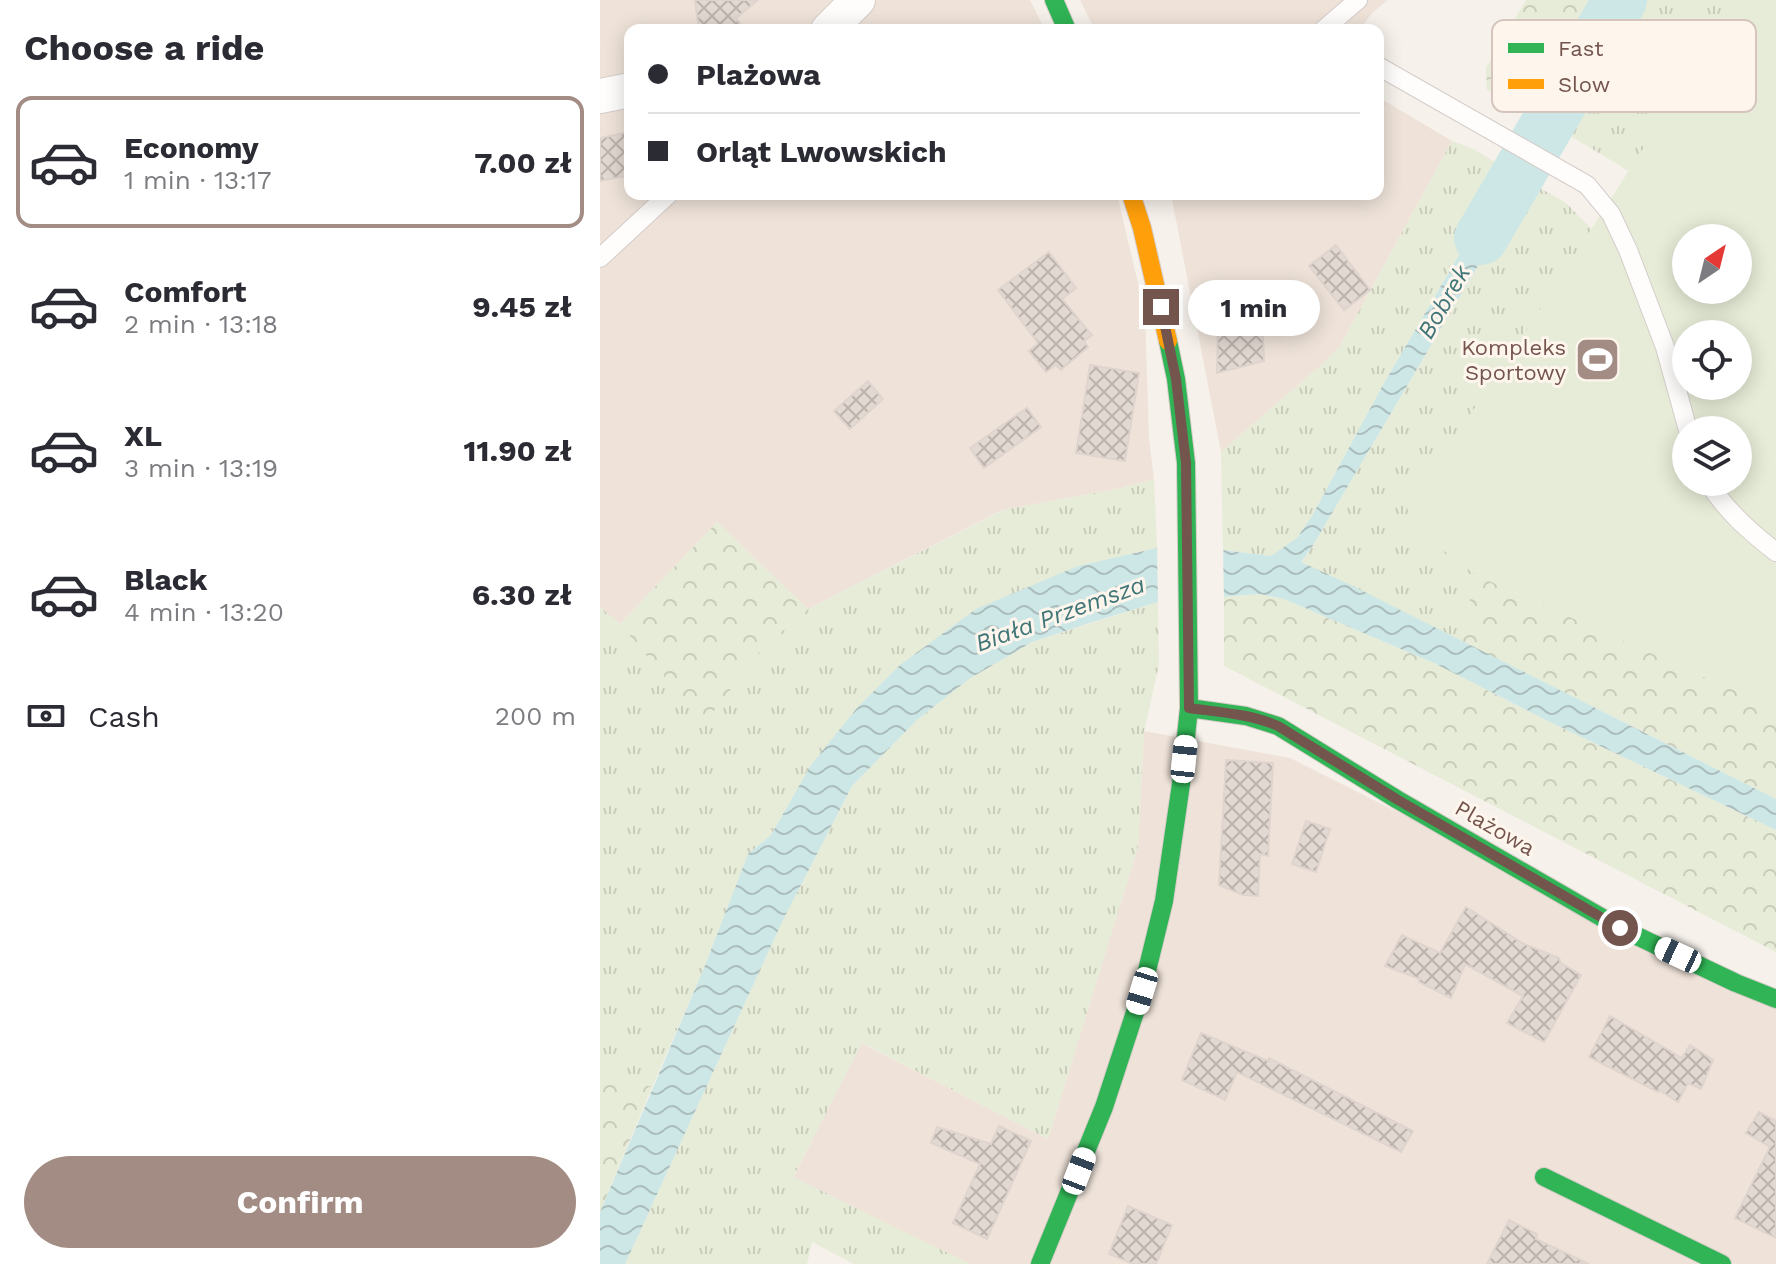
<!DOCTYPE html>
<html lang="en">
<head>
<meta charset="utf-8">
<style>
	:root { --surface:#fff; --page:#f7f7f7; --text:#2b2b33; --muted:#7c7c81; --line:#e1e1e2; --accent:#a28c84 }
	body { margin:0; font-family:"Work Sans",sans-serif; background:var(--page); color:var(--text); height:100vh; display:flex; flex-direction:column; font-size:30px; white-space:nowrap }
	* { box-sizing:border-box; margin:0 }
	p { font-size:26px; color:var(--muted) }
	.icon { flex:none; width:44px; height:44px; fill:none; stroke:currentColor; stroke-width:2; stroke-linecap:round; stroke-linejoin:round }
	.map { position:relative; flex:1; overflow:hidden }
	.panel { display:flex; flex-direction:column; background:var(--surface); width:600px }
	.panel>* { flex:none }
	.top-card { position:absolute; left:24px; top:24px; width:760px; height:176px; border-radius:16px; box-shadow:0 4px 20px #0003; display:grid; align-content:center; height:176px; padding:0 24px; background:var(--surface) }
	.needle { width:52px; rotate:35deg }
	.fabs { position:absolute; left:1072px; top:224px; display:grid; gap:16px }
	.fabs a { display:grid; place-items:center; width:80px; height:80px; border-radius:50%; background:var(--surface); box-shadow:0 4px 20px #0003; font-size:40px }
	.end { position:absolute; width:36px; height:36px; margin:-18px; border:10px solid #74554d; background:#fff; box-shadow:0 0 0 4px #fff }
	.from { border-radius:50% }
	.bubble { position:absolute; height:56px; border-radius:28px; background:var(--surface); box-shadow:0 4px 20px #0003; font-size:26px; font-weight:700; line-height:56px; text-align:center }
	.car { position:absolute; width:24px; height:48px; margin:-24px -12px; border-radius:10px; box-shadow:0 0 6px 2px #0007; background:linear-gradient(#fff 24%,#345 0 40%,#fff 0 76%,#345 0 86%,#fff 0) }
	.top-card b { display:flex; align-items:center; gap:28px; height:76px; font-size:30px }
	.top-card b+b { border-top:2px solid var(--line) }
	.top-card i { width:20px; height:20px; background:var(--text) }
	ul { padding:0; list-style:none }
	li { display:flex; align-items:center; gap:24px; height:132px; margin:0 16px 12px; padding:0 8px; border:4px solid transparent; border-radius:16px }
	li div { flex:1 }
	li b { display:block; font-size:30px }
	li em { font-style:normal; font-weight:700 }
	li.active { border-color:var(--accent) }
	li>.icon { width:72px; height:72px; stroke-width:1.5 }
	h2 { padding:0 24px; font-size:36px; line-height:96px }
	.pay { display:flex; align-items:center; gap:20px; height:88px; padding:0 24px; font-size:30px }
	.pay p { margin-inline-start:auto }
	.cta { display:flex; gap:16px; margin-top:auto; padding:16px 24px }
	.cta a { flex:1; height:92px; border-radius:48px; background:var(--accent); color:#fff; font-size:32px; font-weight:700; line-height:92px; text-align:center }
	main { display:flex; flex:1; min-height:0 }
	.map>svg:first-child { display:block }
	.residential { fill:#efe3d9 }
	.grass { fill:url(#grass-tufts); fill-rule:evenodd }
	.forest { fill:url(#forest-crowns) }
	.pitch { fill:#e6ecd7; fill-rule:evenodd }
	.water { fill:url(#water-waves) }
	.pier { fill:#f6f1eb }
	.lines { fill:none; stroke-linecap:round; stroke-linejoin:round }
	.river { stroke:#cde7e6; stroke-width:54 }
	.building { fill:url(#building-cross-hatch); stroke:#dfd4ce; stroke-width:2 }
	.lane-casing { stroke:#d5cdc9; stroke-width:20 }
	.street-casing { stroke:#d5cdc9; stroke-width:36 }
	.fast-casing { stroke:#d6ccc8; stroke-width:20 }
	.slow-casing { stroke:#d6ccc8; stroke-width:20 }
	.lane { stroke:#fefdfc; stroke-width:18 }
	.street { stroke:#fefdfc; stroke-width:34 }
	.fast { stroke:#30b455; stroke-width:18 }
	.slow { stroke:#ff9f0a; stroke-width:18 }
	.route { stroke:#74554d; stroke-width:10 }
	.labels { text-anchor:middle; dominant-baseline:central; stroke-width:6; stroke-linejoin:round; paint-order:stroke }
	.poi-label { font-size:22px; fill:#74554d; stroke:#fef5ed; text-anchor:end }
	.street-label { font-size:22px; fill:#74554d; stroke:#fef5ed }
	.water-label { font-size:24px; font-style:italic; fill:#417678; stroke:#fef5ed }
	.key { fill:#fef5ed; stroke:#d5c5bd; stroke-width:2 }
	.key-label { font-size:22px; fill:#74554d }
</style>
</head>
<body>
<main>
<section class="panel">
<h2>Choose a ride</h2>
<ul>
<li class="active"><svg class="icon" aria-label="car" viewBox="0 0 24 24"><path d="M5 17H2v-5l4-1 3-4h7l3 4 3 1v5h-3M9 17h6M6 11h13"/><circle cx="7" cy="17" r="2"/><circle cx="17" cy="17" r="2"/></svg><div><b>Economy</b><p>1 min · 13:17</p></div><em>7.00 zł</em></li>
<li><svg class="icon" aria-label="car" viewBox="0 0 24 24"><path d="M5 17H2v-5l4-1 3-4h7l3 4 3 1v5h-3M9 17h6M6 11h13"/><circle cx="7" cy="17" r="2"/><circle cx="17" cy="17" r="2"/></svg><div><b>Comfort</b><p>2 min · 13:18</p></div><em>9.45 zł</em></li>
<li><svg class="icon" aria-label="car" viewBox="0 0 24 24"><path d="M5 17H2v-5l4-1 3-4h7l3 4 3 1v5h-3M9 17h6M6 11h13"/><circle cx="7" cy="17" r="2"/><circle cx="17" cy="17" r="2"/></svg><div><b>XL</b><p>3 min · 13:19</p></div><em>11.90 zł</em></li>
<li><svg class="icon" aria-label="car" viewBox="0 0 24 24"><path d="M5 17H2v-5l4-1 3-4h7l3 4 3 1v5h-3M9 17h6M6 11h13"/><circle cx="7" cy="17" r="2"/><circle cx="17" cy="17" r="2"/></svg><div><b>Black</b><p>4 min · 13:20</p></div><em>6.30 zł</em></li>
</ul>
<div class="pay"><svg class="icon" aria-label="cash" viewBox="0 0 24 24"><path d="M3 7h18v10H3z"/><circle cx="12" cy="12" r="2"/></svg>Cash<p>200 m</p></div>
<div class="cta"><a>Confirm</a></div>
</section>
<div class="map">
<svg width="1176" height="1264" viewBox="0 0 1176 1264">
	<defs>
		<pattern id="grass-tufts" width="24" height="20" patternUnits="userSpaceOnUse" patternTransform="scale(2)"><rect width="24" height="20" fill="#e6ecd7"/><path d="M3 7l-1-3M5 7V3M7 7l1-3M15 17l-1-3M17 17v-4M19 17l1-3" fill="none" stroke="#c9ccba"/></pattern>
		<pattern id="forest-crowns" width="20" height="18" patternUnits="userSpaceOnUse" patternTransform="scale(2)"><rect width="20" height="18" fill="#e6ecd7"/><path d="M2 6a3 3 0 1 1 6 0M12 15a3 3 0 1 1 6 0" fill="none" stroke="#c9ccba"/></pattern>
		<pattern id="water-waves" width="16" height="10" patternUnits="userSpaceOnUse" patternTransform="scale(2)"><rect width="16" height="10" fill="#cde7e6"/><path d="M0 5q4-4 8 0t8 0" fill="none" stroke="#abbebd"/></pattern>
		<pattern id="building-cross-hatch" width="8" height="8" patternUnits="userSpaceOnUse" patternTransform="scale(2)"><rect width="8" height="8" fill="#e3d9d3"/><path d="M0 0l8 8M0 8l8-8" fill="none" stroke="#bdb3ad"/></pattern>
	</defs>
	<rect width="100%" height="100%" fill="#f6f1eb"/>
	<path class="residential" d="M 0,0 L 430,0 L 445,30 L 30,30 L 30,194 L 517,194 L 545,313 L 549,439 L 554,479 L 522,488 L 402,510 L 208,609 L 117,522 L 20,624 L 0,607 Z
		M 480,0 L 788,0 L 771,14 L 760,30 L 495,30 Z
		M 778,97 L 852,141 L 740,346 L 718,368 L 621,452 L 571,194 L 778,194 Z
		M 544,731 L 690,758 L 1176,1002 L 1176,1264 L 370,1264 L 193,1178 L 261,1043 L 448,1139 L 538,847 Z"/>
	<path class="grass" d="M 987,0 L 1176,0 L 1176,521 L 1138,482 L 1138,334 L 1086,334 L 1039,235 L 1123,25 L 1029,171 L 925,109 ZM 1086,238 L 1138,238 L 1138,290 L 1086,290 Z
		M 852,141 L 873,149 L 909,170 L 784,383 L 712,516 L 697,538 L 671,556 L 623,550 L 621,452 L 718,368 L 740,346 Z
		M 928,181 L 966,203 L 992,229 L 890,387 L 806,504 L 820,532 L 876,575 L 860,640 L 701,562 L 712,547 Z
		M 554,479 L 557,548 L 478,566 L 211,765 L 171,835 L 148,854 L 104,968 L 52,1087 L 0,1071 L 0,607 L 20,624 L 104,723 L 163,647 L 208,609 L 403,510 L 522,488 Z
		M 558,602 L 559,665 L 544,731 L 538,847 L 448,1139 L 262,1043 L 193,1177 L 370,1264 L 254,1264 L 212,1242 L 207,1264 L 25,1264 L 183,920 L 252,786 L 317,720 L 369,679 L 432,642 Z"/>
	<path class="forest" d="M 926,0 L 987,0 L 924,109 L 887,90 L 886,68 Z
		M 117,522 L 208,609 L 163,647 L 104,724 L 20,624 Z
		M 876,575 L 1176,709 L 1176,799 L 860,640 Z
		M 660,594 L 684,599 L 836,664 L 946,720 L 1176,830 L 1176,952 L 624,666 L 624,597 Z
		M 0,1071 L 52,1087 L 0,1212 Z"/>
	<path class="pitch" d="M 1136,0 L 1176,0 L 1176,709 L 876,575 L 819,532 L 805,504 L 890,387 L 1123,24 ZM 1086,238 L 1138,238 L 1138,290 L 1086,290 ZM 1086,334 L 1138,334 L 1138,386 L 1086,386 ZM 1086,430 L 1138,430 L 1138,482 L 1086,482 Z"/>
	<path class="water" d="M 909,170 L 928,181 L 712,547 L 701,562 L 753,586 L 1176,799 L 1176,830 L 946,720 L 836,664 L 684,599 L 660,594 L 558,602 L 493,622 L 432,642 L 369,679 L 317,720 L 252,786 L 183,920 L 25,1264 L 0,1264 L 0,1212 L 104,968 L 148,854 L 171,835 L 211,765 L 257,708 L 300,665 L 376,609 L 478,566 L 557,548 L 623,550 L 671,556 L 697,538 L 712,516 L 784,383 Z"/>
	<path class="pier" d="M 557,544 L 623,546 L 624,601 L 558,606 Z"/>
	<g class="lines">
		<path class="river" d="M 881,238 L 1020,0"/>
	</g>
	<path class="building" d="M 95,0 L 158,0 L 136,18 L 145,30 L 99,30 Z
		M 25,133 L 30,154 L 30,175 L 0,181 L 0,138 Z
		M 736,245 L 770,290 L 744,310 L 709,266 Z
		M 449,252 L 476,288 L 462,299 L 492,335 L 484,341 L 488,347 L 461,370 L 456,365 L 446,372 L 429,351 L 438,343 L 398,290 Z
		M 662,314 L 664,361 L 617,373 L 618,317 Z
		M 490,365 L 539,373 L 525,461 L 476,453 Z
		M 268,381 L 283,399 L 250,429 L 234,411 Z
		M 427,408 L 441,427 L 384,468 L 370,448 Z
		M 626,760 L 673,763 L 668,856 L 660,854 L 658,896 L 643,895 L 619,885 Z
		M 706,821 L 730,829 L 716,872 L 692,864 Z
		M 866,907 L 924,944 L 959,958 L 961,963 L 981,975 L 944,1042 L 907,1023 L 923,996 L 865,964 L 851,998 L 819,982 L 820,979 L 785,966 L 802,935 L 840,953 Z
		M 1010,1016 L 1082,1058 L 1090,1045 L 1113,1060 L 1101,1089 L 1088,1083 L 1078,1102 L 1059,1090 L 1058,1092 L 989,1057 Z
		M 601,1033 L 668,1061 L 669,1058 L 813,1131 L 801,1152 L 637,1072 L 625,1100 L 582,1080 Z
		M 1159,1112 L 1176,1121 L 1176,1238 L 1135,1218 L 1170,1147 L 1146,1133 Z
		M 399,1126 L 431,1141 L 387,1239 L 353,1223 L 380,1164 L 331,1143 L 337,1127 L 391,1144 Z
		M 528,1206 L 572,1225 L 556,1264 L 533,1264 L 509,1254 Z
		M 909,1220 L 937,1234 L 936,1239 L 989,1264 L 887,1264 Z"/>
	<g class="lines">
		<defs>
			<path id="lane" d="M 723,30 L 758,0
				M 778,66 L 987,185 L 1011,214 L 1028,250 L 1065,347 L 1088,430
				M 0,258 L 69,194
				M 1108,482 C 1125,510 1150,532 1176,552"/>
			<path id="street" d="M 228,30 L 258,0
				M 0,96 L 30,90"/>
			<path id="fast" d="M 454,0 L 467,30
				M 589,708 L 646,716 L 678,726 L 798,800 L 1020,928 L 1136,983 L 1176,999
				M 944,1177 L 1122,1264
				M 440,1264 L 504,1107 L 542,991 L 564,901 L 581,784 L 589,708 L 586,463 L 576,379 L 568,341"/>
			<path id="slow" d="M 531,194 L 542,228 L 568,341"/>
		</defs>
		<use href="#lane" class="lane-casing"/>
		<use href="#street" class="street-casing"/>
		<use href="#fast" class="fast-casing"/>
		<use href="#slow" class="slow-casing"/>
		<use href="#lane" class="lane"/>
		<use href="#street" class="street"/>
		<use href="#fast" class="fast"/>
		<use href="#slow" class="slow"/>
	</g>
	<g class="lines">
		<path class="route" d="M 561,307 L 576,379 L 586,463 L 589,708 C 618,712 651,714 678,726 L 798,800 L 1020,928"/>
	</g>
	<defs>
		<symbol id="stadium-square" viewBox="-11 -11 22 22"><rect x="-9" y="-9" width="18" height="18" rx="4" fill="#a28c84" stroke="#fef5ed"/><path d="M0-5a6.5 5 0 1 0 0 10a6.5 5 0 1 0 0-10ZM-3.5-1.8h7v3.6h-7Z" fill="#fff"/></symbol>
	</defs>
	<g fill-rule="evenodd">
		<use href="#stadium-square" x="972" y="334" width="51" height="51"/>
	</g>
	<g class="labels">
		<g class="poi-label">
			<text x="966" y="347">Kompleks<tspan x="966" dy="25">Sportowy</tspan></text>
		</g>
		<g class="street-label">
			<text transform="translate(895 828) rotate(30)">Plażowa</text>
		</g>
		<g class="water-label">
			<text transform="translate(844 302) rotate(-60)">Bobrek</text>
			<text transform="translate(460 614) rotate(-20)">Biała Przemsza</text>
		</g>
	</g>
	<rect x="892" y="20" width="264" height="92" rx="12" class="key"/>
	<rect x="908" y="43" width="36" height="10" fill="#30b455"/>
	<rect x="908" y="79" width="36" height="10" fill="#ff9f0a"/>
	<g class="key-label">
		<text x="958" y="56">Fast</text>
		<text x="958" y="92">Slow</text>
	</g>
</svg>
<div class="fabs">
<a><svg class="needle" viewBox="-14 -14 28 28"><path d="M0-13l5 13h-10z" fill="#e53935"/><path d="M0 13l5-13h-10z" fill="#7c7c81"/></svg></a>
<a><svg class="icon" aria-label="locate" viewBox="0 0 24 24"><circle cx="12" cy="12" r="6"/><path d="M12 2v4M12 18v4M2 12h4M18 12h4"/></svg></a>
<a><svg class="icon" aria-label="layers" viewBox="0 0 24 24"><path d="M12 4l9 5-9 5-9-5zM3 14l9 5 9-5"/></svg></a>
</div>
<i class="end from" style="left:1020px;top:928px"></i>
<i class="end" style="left:561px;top:307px"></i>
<div class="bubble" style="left:588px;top:280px;width:132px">1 min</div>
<i class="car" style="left:584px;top:759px;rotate:6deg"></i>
<i class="car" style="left:1078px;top:955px;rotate:295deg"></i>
<i class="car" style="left:542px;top:991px;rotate:197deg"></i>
<i class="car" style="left:479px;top:1171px;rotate:21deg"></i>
<div class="top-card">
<b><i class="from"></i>Plażowa</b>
<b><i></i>Orląt Lwowskich</b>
</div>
</div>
</main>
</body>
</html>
